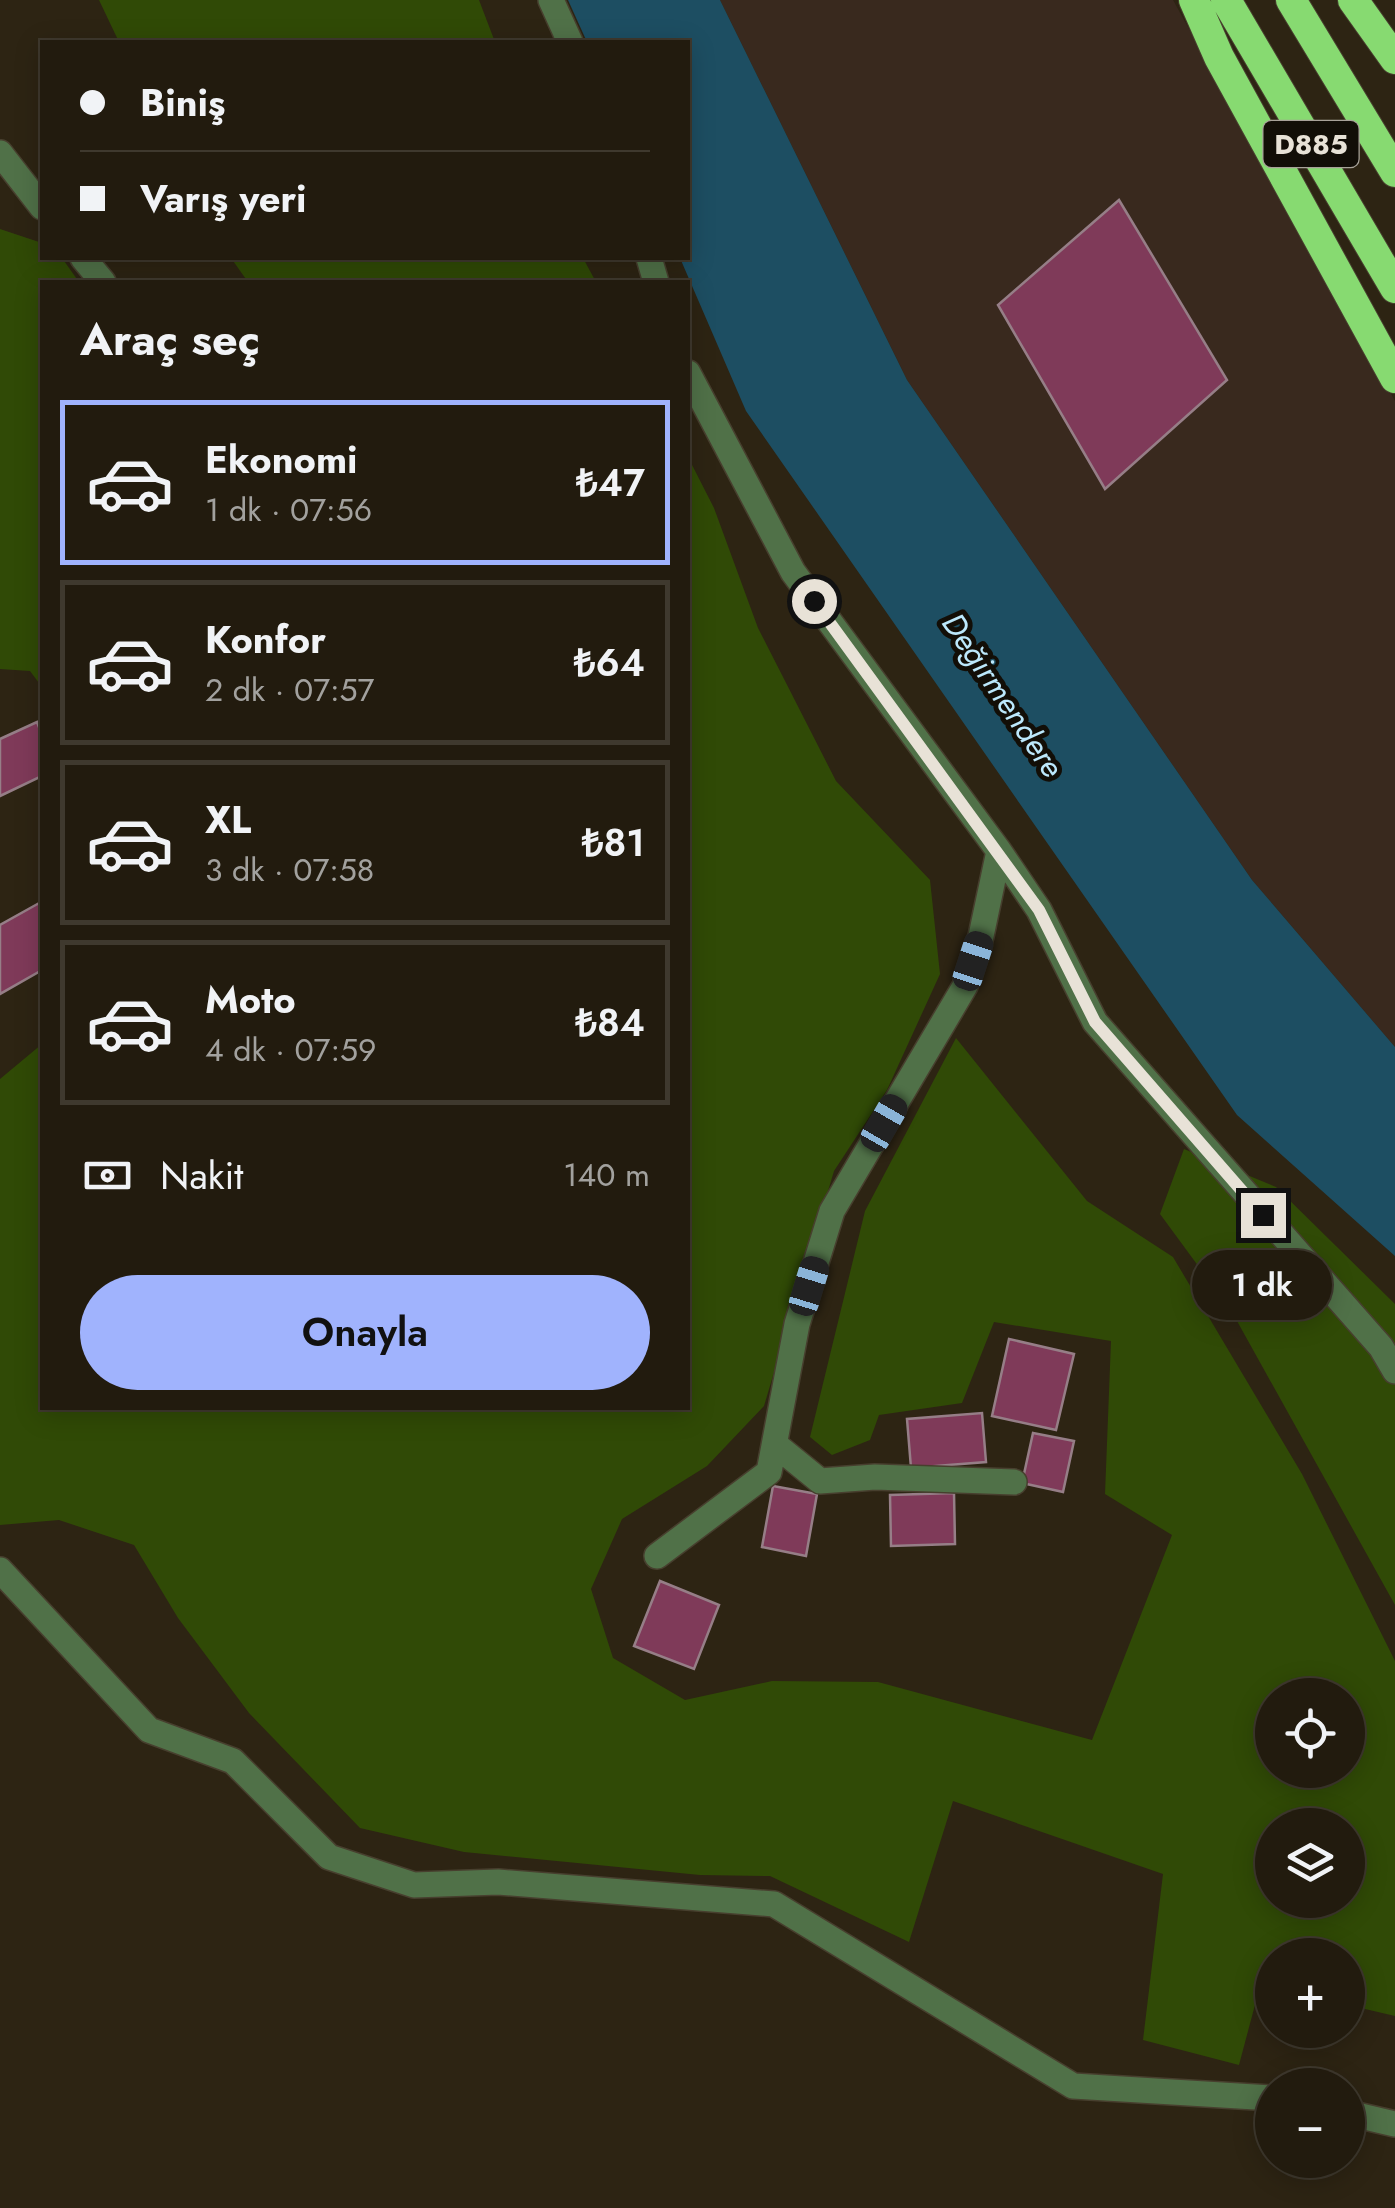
<!DOCTYPE html>
<html lang="tr">
<head>
<meta charset="utf-8">
<style>
	:root { --surface:#221b0e; --page:#2a2417; --text:#f1f3f6; --muted:#a2a19e; --line:#3f392e; --accent:#a0b3fd }
	body { margin:0; font-family:Jost,sans-serif; background:var(--page); color:var(--text); height:100vh; display:flex; flex-direction:column; font-size:38px; white-space:nowrap }
	* { box-sizing:border-box; margin:0 }
	p { font-size:32px; color:var(--muted) }
	.icon { flex:none; width:55px; height:55px; fill:none; stroke:currentColor; stroke-width:2; stroke-linecap:round; stroke-linejoin:round }
	.map { position:relative; flex:1; overflow:hidden }
	.panel { position:absolute; left:40px; top:280px; width:650px; height:1130px; display:flex; flex-direction:column; background:var(--surface); border-radius:0px; box-shadow:0 5px 25px #0003,0 0 0 2px var(--line) }
	.panel>* { flex:none }
	.hud { position:absolute; left:40px; top:40px; width:650px; height:220px; border-radius:0px; box-shadow:0 5px 25px #0003,0 0 0 2px var(--line); display:grid; align-content:center; height:220px; padding:0 40px; background:var(--surface) }
	.tools { position:absolute; left:1255px; top:1678px; display:grid; gap:20px }
	.tools a { display:grid; place-items:center; width:110px; height:110px; border-radius:50%; background:var(--surface); box-shadow:0 5px 25px #0003,0 0 0 2px var(--line); font-size:50px }
	.end { position:absolute; width:45px; height:45px; margin:-22px; border:12px solid #e8e2d7; background:#111; box-shadow:0 0 0 5px #111 }
	.from { border-radius:50% }
	.bubble { position:absolute; height:70px; border-radius:35px; background:var(--surface); box-shadow:0 5px 25px #0003,0 0 0 2px var(--line); font-size:32px; font-weight:600; line-height:70px; text-align:center }
	.car { position:absolute; width:30px; height:60px; margin:-30px -15px; border-radius:12px; box-shadow:0 0 8px 2px #0007; background:linear-gradient(#222 24%,#8ab4d8 0 40%,#222 0 76%,#8ab4d8 0 86%,#222 0) }
	.hud b { display:flex; align-items:center; gap:35px; height:95px; font-size:38px }
	.hud b+b { border-top:2px solid var(--line) }
	.hud i { width:25px; height:25px; background:var(--text) }
	ul { padding:0; list-style:none }
	li { display:flex; align-items:center; gap:30px; height:165px; margin:0 20px 15px; padding:0 20px; border:5px solid var(--line); border-radius:0px }
	li div { flex:1 }
	li b { display:block; font-size:38px }
	li em { font-style:normal; font-weight:600 }
	li.current { border-color:var(--accent) }
	li>.icon { width:90px; height:90px; stroke-width:1.5 }
	h2 { padding:0 40px; font-size:45px; line-height:120px }
	.pay { display:flex; align-items:center; gap:25px; height:110px; padding:0 40px; font-size:38px }
	.pay p { margin-inline-start:auto }
	.button { display:flex; gap:20px; margin-top:auto; padding:20px 40px }
	.button a { flex:1; height:115px; border-radius:60px; background:var(--accent); color:#111; font-size:40px; font-weight:600; line-height:115px; text-align:center }
	.map>svg:first-child { display:block }
	.industrial { fill:#39291e }
	.green { fill:#304a06; fill-rule:evenodd }
	.water { fill:#1d4e62 }
	.building { fill:#7f3a59; stroke:#967e87; stroke-width:2.5 }
	.lines { fill:none; stroke-linecap:round; stroke-linejoin:round }
	.street-casing { stroke:#473f2e; stroke-width:28 }
	.highway-casing { stroke:#473f2e; stroke-width:32 }
	.street { stroke:#507148; stroke-width:25 }
	.highway { stroke:#87da71; stroke-width:30 }
	.route { stroke:#e8e2d7; stroke-width:12 }
	.labels { text-anchor:middle; dominant-baseline:central; stroke-width:10; stroke-linejoin:round; paint-order:stroke }
	.shield { fill:#120e07; stroke:#a8a299; stroke-width:2.5 }
	.shield-label { font-size:28px; font-weight:bold; fill:#e8e2d7 }
	.water-label { font-size:32px; font-style:italic; fill:#bce8fc; stroke:#120e07 }
</style>
</head>
<body>
<div class="map">
<svg width="1395" height="2208" viewBox="0 0 1395 2208">
	<rect width="100%" height="100%" fill="#2d2413"/>
	<path class="industrial" d="M 720,0 L 1173,0 L 1395,401 L 1395,1047 L 1252,880 L 907,380 Z"/>
	<path class="green" d="M 99,0 L 479,0 L 495,42 L 119,42 Z
		M 0,229 L 42,243 L 42,258 L 62,258 L 79,282 L 42,282 L 42,687 L 30,671 L 0,669 Z
		M 231,258 L 583,258 L 596,282 L 248,282 Z
		M 688,457 L 714,508 L 758,628 L 836,781 L 930,880 L 940,974 L 887,1090 L 834,1171 L 764,1406 L 707,1466 L 622,1519 L 591,1589 L 613,1658 L 685,1700 L 772,1681 L 878,1682 L 1092,1740 L 1172,1535 L 1105,1494 L 1111,1341 L 994,1322 L 962,1403 L 879,1415 L 870,1440 L 832,1455 L 810,1437 L 865,1211 L 956,1038 L 1087,1201 L 1173,1257 L 1302,1474 L 1395,1661 L 1395,2016 L 1348,2005 L 1348,1955 L 1272,1955 L 1272,1988 L 1260,1986 L 1239,2065 L 1143,2040 L 1163,1874 L 953,1801 L 909,1942 L 770,1876 L 700,1875 L 464,1852 L 360,1828 L 249,1713 L 178,1618 L 134,1545 L 59,1520 L 0,1525 L 0,1079 L 42,1044 L 42,1408 L 688,1408 ZM 1272,1695 L 1348,1695 L 1348,1770 L 1272,1770 ZM 1272,1825 L 1348,1825 L 1348,1900 L 1272,1900 Z
		M 1184,1149 L 1276,1187 L 1395,1304 L 1395,1605 L 1232,1312 L 1160,1214 Z"/>
	<path class="water" d="M 568,0 L 720,0 L 907,380 L 1252,880 L 1395,1047 L 1395,1256 L 1237,1115 L 746,411 L 680,258 L 688,258 L 688,42 L 587,42 Z"/>
	<path class="building" d="M 1119,200 L 1227,380 L 1105,489 L 998,305 Z
		M 37,722 L 42,735 L 42,776 L 0,796 L 0,739 Z
		M 41,902 L 42,970 L 0,994 L 0,925 Z
		M 1009,1339 L 1074,1354 L 1056,1430 L 992,1416 Z
		M 982,1413 L 986,1462 L 911,1468 L 907,1419 Z
		M 1033,1433 L 1074,1441 L 1063,1492 L 1022,1483 Z
		M 773,1486 L 817,1494 L 806,1556 L 762,1547 Z
		M 954,1493 L 955,1544 L 891,1546 L 890,1495 Z
		M 660,1581 L 719,1605 L 694,1669 L 634,1646 Z"/>
	<g class="lines">
		<defs>
			<path id="street" d="M 551,0 L 570,42
				M 0,153 L 42,207
				M 83,258 L 103,282
				M 649,258 L 656,282
				M 999,851 L 1039,910 L 1095,1022 L 1381,1347 L 1395,1371
				M 777,1446 L 820,1481 L 875,1477 L 1014,1482
				M 657,1556 L 769,1472 L 797,1324 L 832,1211 L 965,986 L 981,936 L 999,851 L 793,572 L 688,373
				M 0,1570 L 149,1730 L 233,1761 L 329,1857 L 414,1885 L 498,1882 L 774,1904 L 1073,2086 L 1272,2098
				M 1348,2113 L 1395,2124"/>
			<path id="highway" d="M 1194,0 L 1219,57 L 1395,378
				M 1226,0 L 1395,288
				M 1291,0 L 1395,172
				M 1353,0 L 1395,59"/>
		</defs>
		<use href="#street" class="street-casing"/>
		<use href="#highway" class="highway-casing"/>
		<use href="#street" class="street"/>
		<use href="#highway" class="highway"/>
	</g>
	<g class="lines">
		<path class="route" d="M 814,601 L 1039,910 L 1095,1022 L 1263,1215"/>
	</g>
	<g class="labels">
		<rect class="shield" x="1263.5" y="121" width="95" height="46" rx="8"/>
		<g class="shield-label">
			<text x="1311" y="144">D885</text>
		</g>
		<g class="water-label">
			<text transform="translate(1003 695) rotate(56)">Değirmendere</text>
		</g>
	</g>
</svg>
<div class="tools">
<a><svg class="icon" aria-label="locate" viewBox="0 0 24 24"><circle cx="12" cy="12" r="6"/><path d="M12 2v4M12 18v4M2 12h4M18 12h4"/></svg></a>
<a><svg class="icon" aria-label="layers" viewBox="0 0 24 24"><path d="M12 4l9 5-9 5-9-5zM3 14l9 5 9-5"/></svg></a>
<a>+</a>
<a>−</a>
</div>
<i class="end from" style="left:814px;top:601px"></i>
<i class="end" style="left:1263px;top:1215px"></i>
<div class="bubble" style="left:1192px;top:1250px;width:140px">1 dk</div>
<i class="car" style="left:973px;top:961px;rotate:18deg"></i>
<i class="car" style="left:884px;top:1123px;rotate:30deg"></i>
<i class="car" style="left:809px;top:1286px;rotate:17deg"></i>
<div class="hud">
<b><i class="from"></i>Biniş</b>
<b><i></i>Varış yeri</b>
</div>
<section class="panel">
<h2>Araç seç</h2>
<ul>
<li class="current"><svg class="icon" aria-label="car" viewBox="0 0 24 24"><path d="M5 17H2v-5l4-1 3-4h7l3 4 3 1v5h-3M9 17h6M6 11h13"/><circle cx="7" cy="17" r="2"/><circle cx="17" cy="17" r="2"/></svg><div><b>Ekonomi</b><p>1 dk · 07:56</p></div><em>₺47</em></li>
<li><svg class="icon" aria-label="car" viewBox="0 0 24 24"><path d="M5 17H2v-5l4-1 3-4h7l3 4 3 1v5h-3M9 17h6M6 11h13"/><circle cx="7" cy="17" r="2"/><circle cx="17" cy="17" r="2"/></svg><div><b>Konfor</b><p>2 dk · 07:57</p></div><em>₺64</em></li>
<li><svg class="icon" aria-label="car" viewBox="0 0 24 24"><path d="M5 17H2v-5l4-1 3-4h7l3 4 3 1v5h-3M9 17h6M6 11h13"/><circle cx="7" cy="17" r="2"/><circle cx="17" cy="17" r="2"/></svg><div><b>XL</b><p>3 dk · 07:58</p></div><em>₺81</em></li>
<li><svg class="icon" aria-label="car" viewBox="0 0 24 24"><path d="M5 17H2v-5l4-1 3-4h7l3 4 3 1v5h-3M9 17h6M6 11h13"/><circle cx="7" cy="17" r="2"/><circle cx="17" cy="17" r="2"/></svg><div><b>Moto</b><p>4 dk · 07:59</p></div><em>₺84</em></li>
</ul>
<div class="pay"><svg class="icon" aria-label="cash" viewBox="0 0 24 24"><path d="M3 7h18v10H3z"/><circle cx="12" cy="12" r="2"/></svg>Nakit<p>140 m</p></div>
<div class="button"><a>Onayla</a></div>
</section>
</div>
</body>
</html>
